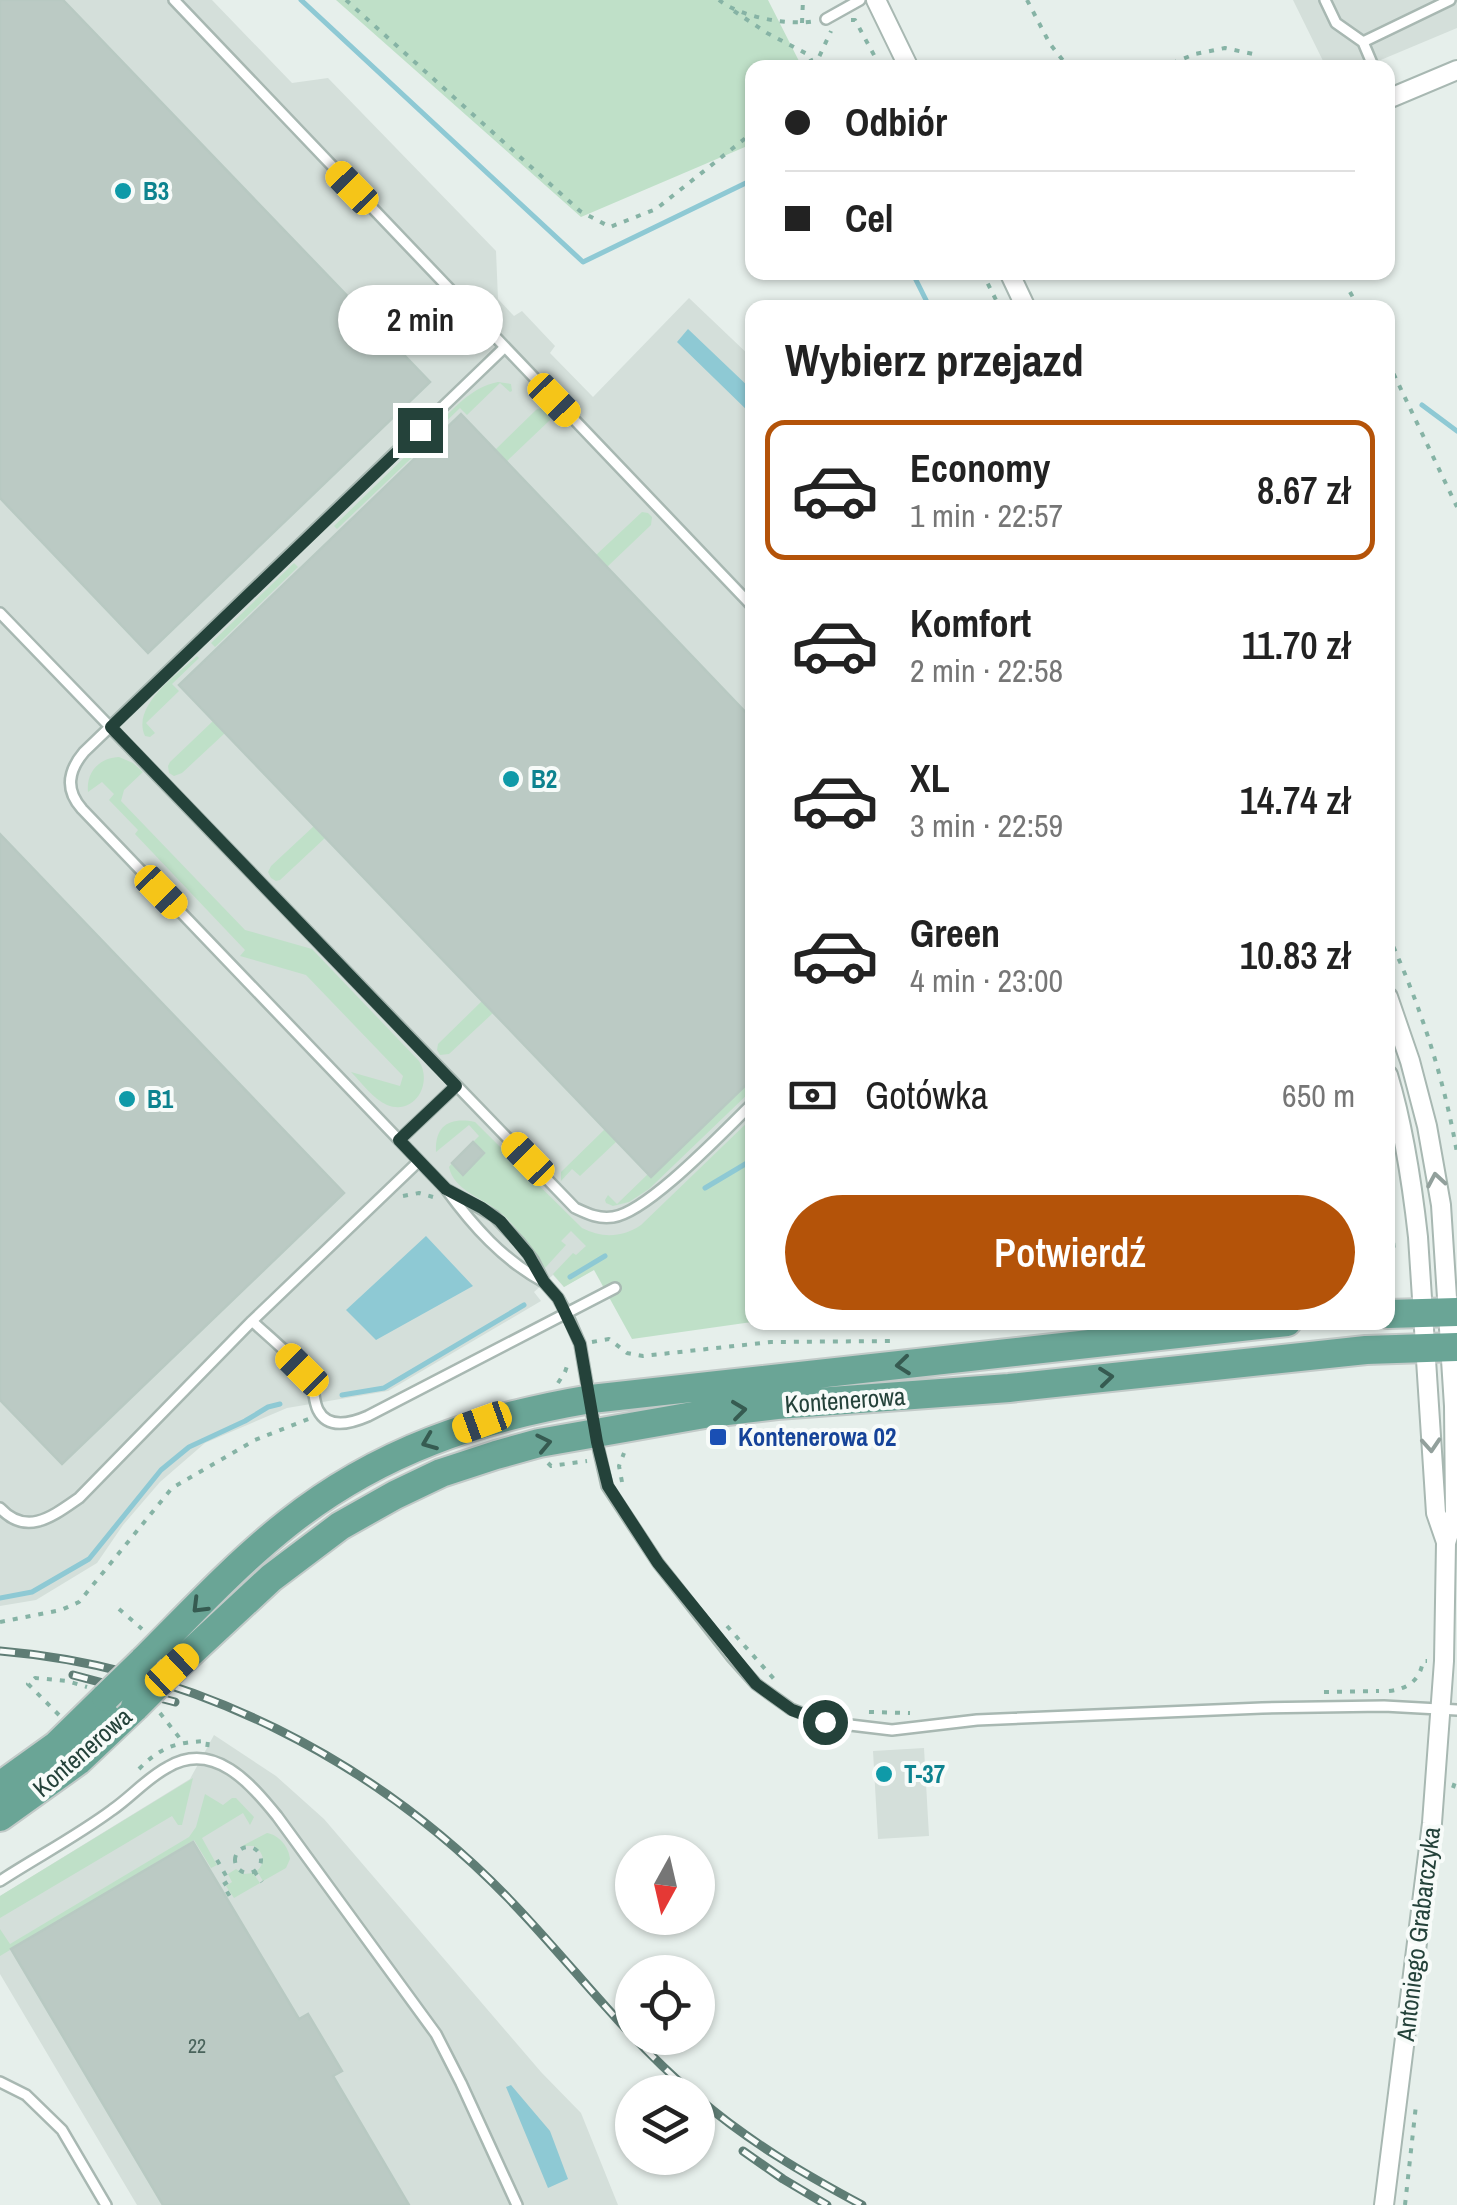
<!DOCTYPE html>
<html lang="pl">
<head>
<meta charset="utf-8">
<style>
	:root { --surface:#fff; --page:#f2f2f2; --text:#222; --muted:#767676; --line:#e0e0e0; --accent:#b45309 }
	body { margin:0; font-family:"Archivo Narrow",sans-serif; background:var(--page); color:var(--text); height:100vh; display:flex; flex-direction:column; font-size:38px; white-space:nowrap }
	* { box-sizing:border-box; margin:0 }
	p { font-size:32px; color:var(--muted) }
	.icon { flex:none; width:55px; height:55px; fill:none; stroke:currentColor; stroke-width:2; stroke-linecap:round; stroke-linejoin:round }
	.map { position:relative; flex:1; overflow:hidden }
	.sheet { position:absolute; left:745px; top:300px; width:650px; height:1030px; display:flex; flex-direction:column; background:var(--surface); border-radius:20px; box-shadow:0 2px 8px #0004 }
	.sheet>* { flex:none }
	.banner { position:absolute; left:745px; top:60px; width:650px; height:220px; border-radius:20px; box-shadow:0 2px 8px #0004; display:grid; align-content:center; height:220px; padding:0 40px; background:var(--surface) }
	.needle { width:65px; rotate:188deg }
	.tools { position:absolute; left:615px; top:1835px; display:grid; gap:20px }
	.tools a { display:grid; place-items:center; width:100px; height:100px; border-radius:50%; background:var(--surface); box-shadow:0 2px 8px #0004; font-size:50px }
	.end { position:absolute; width:45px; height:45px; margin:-22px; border:12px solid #24423a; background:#fff; box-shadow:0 0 0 5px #fff }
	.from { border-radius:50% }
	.bubble { position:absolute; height:70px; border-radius:35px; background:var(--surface); box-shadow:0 2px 8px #0004; font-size:32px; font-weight:600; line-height:70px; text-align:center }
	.car { position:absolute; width:30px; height:60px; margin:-30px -15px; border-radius:12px; box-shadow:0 0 8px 2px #0007; background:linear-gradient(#f5c518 24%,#345 0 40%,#f5c518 0 76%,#345 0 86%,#f5c518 0) }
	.banner b { display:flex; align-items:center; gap:35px; height:95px; font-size:38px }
	.banner b+b { border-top:2px solid var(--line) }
	.banner i { width:25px; height:25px; background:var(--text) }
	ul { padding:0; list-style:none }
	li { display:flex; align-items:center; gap:30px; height:140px; margin:0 20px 15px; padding:0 20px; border:5px solid transparent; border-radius:20px }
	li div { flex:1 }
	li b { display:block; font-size:38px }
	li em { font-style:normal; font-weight:600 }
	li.active { border-color:var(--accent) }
	li>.icon { width:90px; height:90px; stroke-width:1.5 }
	h2 { padding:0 40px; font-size:45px; line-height:120px }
	.pay { display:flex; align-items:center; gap:25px; height:110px; padding:0 40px; font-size:38px }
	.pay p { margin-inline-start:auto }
	.primary-button { display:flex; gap:20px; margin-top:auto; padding:20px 40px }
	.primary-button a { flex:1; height:115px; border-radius:60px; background:var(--accent); color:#fff; font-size:40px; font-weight:600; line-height:115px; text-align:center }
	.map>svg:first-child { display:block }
	.built { fill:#d4dfda }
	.green { fill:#bfe0c8 }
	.water { fill:#8ec9d4 }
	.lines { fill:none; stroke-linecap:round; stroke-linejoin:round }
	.stream { stroke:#8ec9d4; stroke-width:5 }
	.building { fill:#bbcac4; stroke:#b8c9c2; stroke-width:2.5 }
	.lane-casing { stroke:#a8b8b2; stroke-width:14 }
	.street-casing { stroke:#a8b8b2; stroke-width:22 }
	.primary-casing { stroke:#c2cac8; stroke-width:32 }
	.path { stroke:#86b3a5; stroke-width:4; stroke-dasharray:5 8; stroke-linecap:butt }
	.lane { stroke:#fff; stroke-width:9 }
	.street { stroke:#fff; stroke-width:18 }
	.primary { stroke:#6aa596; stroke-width:28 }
	.rail-casing { stroke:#5f7d75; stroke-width:9 }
	.rail { stroke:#f7fbf9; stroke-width:5; stroke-dasharray:15; stroke-linecap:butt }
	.primary-bridge-casing { stroke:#c2cac8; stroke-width:32; stroke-linecap:butt }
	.primary-bridge { stroke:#6aa596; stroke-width:28 }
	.oneway { stroke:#92a09c }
	.oneway2 { stroke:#365b51 }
	.route { stroke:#24423a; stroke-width:12 }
	.culture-dot { fill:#0f9aa8; stroke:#f7fbf9; stroke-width:4 }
	.transit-dot { fill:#1a4fb4; stroke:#f7fbf9; stroke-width:4 }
	.labels { text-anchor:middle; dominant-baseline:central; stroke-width:8; stroke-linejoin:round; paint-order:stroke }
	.number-label { font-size:20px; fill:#4a645c }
	.culture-label { font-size:25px; font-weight:bold; fill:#0d838f; stroke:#f7fbf9; text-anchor:start }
	.street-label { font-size:25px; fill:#24423a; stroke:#f7fbf9 }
	.transit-label { font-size:25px; font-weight:bold; fill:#164399; stroke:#f7fbf9; text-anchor:start }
</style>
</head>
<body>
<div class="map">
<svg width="1457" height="2205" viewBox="0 0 1457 2205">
	<rect width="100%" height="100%" fill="#e6efeb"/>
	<path class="built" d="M 0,0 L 212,0 L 292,83 L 328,78 L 496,251 L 498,299 L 514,316 L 522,311 L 555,346 L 550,353 L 593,397 L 689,298 L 752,358 L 752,1177 L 564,1287 L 553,1275 L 534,1292 L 541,1301 L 388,1391 L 287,1408 L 205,1443 L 160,1482 L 123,1525 L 97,1563 L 36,1600 L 0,1606 Z
		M 1293,0 L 1457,0 L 1457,28 L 1364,67 L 1326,67 Z
		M 214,1735 L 276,1776 L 324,1819 L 541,2072 L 581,2113 L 618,2205 L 137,2205 L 0,1974 L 0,1896 L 190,1779 Z
		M 924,1748 L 929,1836 L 878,1839 L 873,1751 Z"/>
	<path class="green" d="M 336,0 L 768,0 L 802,67 L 752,68 L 752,144 L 581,217 Z
		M 498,382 L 511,384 L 512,391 L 510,392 L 500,383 L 467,415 L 460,408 L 433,434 L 431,431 C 451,412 470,387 498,382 Z
		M 545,407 L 552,412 L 550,420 L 506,462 L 495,450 L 537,409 Z
		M 417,445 L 421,449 L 337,529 L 334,526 Z
		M 642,512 L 648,513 L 652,517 L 651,525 L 607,567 L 596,555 Z
		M 294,563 L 298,567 L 215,647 L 211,643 Z
		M 197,656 L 199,658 L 172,684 L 179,691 L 146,723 L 155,733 L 150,737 L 145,736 C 131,706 177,675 197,656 Z
		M 213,721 L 225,733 L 182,773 L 174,776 L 169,773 L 168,766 L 170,762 Z
		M 119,757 L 133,763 L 143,772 L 124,790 L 121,801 L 245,930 L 312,949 L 419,1061 C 433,1083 415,1116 387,1105 C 373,1099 361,1082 351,1072 L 400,1086 L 403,1076 L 306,975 L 240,956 L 245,950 L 135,834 L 138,830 L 109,800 L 114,794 L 102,782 L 88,792 C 86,772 99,758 119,757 Z
		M 314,826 L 325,838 L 280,880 L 276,881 L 271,878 L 268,872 L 271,866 Z
		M 482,1001 L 493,1013 L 449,1054 L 440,1055 L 437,1050 L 438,1044 Z
		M 752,1079 L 752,1090 L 649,1189 L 629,1202 L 613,1206 L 606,1203 L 605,1200 L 608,1195 L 617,1204 L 648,1174 L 651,1176 Z
		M 752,1118 L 752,1322 L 632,1339 L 594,1270 L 564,1287 L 553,1274 L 573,1253 L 576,1255 L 586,1246 L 571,1231 L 561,1241 L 566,1245 L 545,1268 C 530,1248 517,1225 497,1210 C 480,1197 454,1190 449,1167 L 452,1163 L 463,1174 L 484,1154 L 473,1142 L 479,1136 L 469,1125 L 436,1152 C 435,1125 450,1117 475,1122 L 582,1228 C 601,1238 622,1238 641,1225 Z
		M 605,1129 L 617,1141 L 580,1176 L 572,1169 L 561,1181 L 561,1172 Z
		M 193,1778 L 182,1825 L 178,1825 L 172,1816 L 0,1918 L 0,1896 Z
		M 205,1794 L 223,1805 L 232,1798 L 236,1798 L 254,1817 L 250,1825 L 243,1813 L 202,1838 L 217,1865 L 211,1868 L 194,1840 L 0,1956 L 0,1929 L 10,1944 L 189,1837 L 196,1827 Z
		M 267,1833 C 279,1835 289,1847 290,1859 L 286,1868 L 263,1881 L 257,1871 C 266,1862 264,1853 254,1846 L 242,1846 Z
		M 236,1869 L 244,1874 L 253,1873 L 260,1883 L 234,1898 L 226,1886 L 232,1882 L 228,1874 Z"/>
	<path class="water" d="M 688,329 L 752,390 L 752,415 L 677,342 Z
		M 426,1236 L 473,1286 L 376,1340 L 346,1310 Z
		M 511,2085 L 550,2131 L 568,2179 L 548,2188 L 506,2087 Z"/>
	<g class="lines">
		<path class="stream" d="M 301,0 L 583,262 L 752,180
			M 912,272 L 930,308
			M 1422,405 L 1457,431
			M 705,1188 L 752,1160
			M 570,1277 L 605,1256
			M 342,1395 L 384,1388 L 524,1305
			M 0,1598 L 32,1592 L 89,1559 L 161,1470 L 189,1447 L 245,1421 L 268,1407 L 280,1404"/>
	</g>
	<path class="building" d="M 0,0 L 63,0 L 430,382 L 148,653 L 0,498 Z
		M 461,414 L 752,719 L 752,1079 L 651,1177 L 179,685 Z
		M 0,834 L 344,1193 L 62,1464 L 0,1400 Z
		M 473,1142 L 484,1153 L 463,1175 L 452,1163 Z
		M 193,1842 L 299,2019 L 308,2014 L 342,2071 L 333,2076 L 409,2205 L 163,2205 L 11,1949 Z"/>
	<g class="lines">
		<defs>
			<path id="lane" d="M 174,0 L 752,606
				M 1325,0 L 1336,23 L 1363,42 L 1374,68
				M 826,19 L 860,0
				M 1363,42 L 1450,0
				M 504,348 L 84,752 C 68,771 65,790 82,809 L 446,1189 C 473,1226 503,1260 544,1282
				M 0,613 L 575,1208 C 588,1214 598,1219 613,1217 C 648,1212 724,1131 752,1104
				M 399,1140 L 456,1086
				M 446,1189 L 494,1216 L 519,1242 L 533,1260 L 544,1282 L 558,1298 L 567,1314 L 580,1344 L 597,1442 L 607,1486 L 658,1563 L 731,1656 L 756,1684 L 791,1709 L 825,1722 L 892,1730 L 977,1720 L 1262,1708 L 1384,1706 L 1457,1710
				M 252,1321 C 270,1338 296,1358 309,1379 C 315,1388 313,1400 318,1410 C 328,1430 352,1423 368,1416 L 615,1288
				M 0,1508 C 27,1537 53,1516 79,1498 L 252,1321 L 419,1161
				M 0,1881 C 37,1857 77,1836 112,1810 C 131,1797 147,1778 168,1767 C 214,1740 251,1784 277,1816 L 436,2034 L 461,2083 L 517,2205
				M 0,2082 L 26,2095 L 62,2130 L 106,2205"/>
			<path id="street" d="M 876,0 L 909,68
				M 1388,99 L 1457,70
				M 1009,272 L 1026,308
				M 1388,1075 C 1404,1128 1412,1183 1418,1237 L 1436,1513 L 1446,1542
				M 1384,2205 L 1432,1823 L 1444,1661 L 1446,1543 L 1455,1513 L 1454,1406 L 1441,1205 L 1427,1126 L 1410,1061 L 1388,997"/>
			<path id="primary" d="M 1388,1314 L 1457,1312
				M 143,1661 C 190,1614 236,1564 288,1523 C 379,1451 478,1418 591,1399 L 1287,1322
				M 172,1670 L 271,1578 L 340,1526 L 395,1495 L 441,1473 L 496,1455 L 539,1443 L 710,1413 L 777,1405 L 1009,1388 L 1366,1350 L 1457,1347
				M 0,1786 L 57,1745 L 106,1697
				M 0,1817 L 78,1761 L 135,1707"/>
		</defs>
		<use href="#lane" class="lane-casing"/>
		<use href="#street" class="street-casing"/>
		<use href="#primary" class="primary-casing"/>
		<path class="path" d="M 346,0 L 580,211 L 610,227 L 656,209 L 752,133
			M 719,0 C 740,17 789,26 815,21
			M 1027,0 L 1050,44 L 1069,68
			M 734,11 L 767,33 L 809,55 L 814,67
			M 851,20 L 855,20 L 881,68
			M 802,23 L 803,0
			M 814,68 L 831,31
			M 1160,68 L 1195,54 L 1225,48 L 1253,54
			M 982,272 L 1000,308
			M 1350,292 L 1359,308
			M 1388,362 L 1457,507
			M 1388,935 C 1420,1004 1444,1078 1457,1153
			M 1388,1178 L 1394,1253 L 1388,1265
			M 403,1196 L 419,1193 L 433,1197
			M 592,1342 L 609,1339 L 627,1353 L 643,1356 L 771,1342 L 896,1341
			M 558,1383 L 565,1372 L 569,1360
			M 548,1463 L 551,1466 L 587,1461
			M 622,1482 L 619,1466 L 624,1453
			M 119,1609 L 142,1629
			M 0,1622 L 61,1610 L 79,1602 L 172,1488 L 255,1440 L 311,1418
			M 727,1626 L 774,1679
			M 1389,1691 C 1408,1689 1420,1680 1423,1661 L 1427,1661
			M 1324,1692 L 1379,1691
			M 869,1712 L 910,1713
			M 160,1713 L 182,1741
			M 59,1715 L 28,1684 L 35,1678 L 67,1681 L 87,1687
			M 139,1769 C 161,1746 178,1742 208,1741 L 207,1749
			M 1453,1788 L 1457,1776
			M235 1860a13 13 0 1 1 26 0a13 13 0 1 1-26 0Z
			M 217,1860 L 229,1881 L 223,1885 L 232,1900
			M 254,1871 L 262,1882
			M 1405,2205 L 1416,2105"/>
		<use href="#lane" class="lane"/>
		<use href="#street" class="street"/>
		<use href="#primary" class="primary"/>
		<defs>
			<path id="rail" d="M 0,1651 C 193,1667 375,1760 509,1899 C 571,1963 623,2034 691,2092
				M 73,1675 L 175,1702
				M 698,2098 C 748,2141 804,2174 862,2205
				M 743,2151 L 783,2179 L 827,2205"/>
		</defs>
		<use href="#rail" class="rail-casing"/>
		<use href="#rail" class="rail"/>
		<defs>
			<path id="primary-bridge" d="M 106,1697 L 143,1661
				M 135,1707 L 172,1670"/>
		</defs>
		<use href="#primary-bridge" class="primary-bridge-casing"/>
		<use href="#primary-bridge" class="primary-bridge"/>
	</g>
	<defs><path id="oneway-chevron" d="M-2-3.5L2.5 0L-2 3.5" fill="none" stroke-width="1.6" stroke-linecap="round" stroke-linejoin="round" transform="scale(2.5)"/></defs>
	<g class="oneway">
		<use href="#oneway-chevron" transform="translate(1436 1180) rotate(-100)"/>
		<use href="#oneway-chevron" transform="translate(1431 1445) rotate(86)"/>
	</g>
	<g class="oneway2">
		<use href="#oneway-chevron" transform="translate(903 1365) rotate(174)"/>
		<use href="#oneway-chevron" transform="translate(1106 1377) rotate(-6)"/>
		<use href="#oneway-chevron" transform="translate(739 1410) rotate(-7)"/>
		<use href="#oneway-chevron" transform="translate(429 1442) rotate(158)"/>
		<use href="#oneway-chevron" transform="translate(544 1443) rotate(-12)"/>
		<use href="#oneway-chevron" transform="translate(199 1606) rotate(135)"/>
	</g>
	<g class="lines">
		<path class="route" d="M 420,430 L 111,727 L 456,1086 L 399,1140 L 446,1189 L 482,1208 L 500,1221 L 528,1254 L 544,1282 L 558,1298 L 580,1344 L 597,1442 L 608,1486 L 658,1563 L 756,1684 L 792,1710 L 825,1722"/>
	</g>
	<g class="culture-dot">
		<circle cx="123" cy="191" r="10"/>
		<circle cx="511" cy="779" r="10"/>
		<circle cx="127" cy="1099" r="10"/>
		<circle cx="884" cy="1774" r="10"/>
	</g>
	<rect class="transit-dot" x="708" y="1427" width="20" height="20" rx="5"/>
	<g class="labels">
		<g class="number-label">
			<text x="197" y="2045">22</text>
		</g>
		<g class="culture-label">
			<text x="143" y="191">B3</text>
			<text x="531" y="779">B2</text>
			<text x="147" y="1099">B1</text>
			<text x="904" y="1774">T-37</text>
		</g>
		<g class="street-label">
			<text transform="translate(845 1400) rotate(-4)">Kontenerowa</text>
			<text transform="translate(82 1752) rotate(-41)">Kontenerowa</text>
			<text transform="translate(1418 1934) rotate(-83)">Antoniego Grabarczyka</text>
		</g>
		<g class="transit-label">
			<text x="738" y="1437">Kontenerowa 02</text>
		</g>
	</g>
</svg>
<div class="tools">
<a><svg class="needle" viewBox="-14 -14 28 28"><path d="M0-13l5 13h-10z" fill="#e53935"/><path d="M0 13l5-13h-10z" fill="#767676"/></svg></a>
<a><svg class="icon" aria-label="locate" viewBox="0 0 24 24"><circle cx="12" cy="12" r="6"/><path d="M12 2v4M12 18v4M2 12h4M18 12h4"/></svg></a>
<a><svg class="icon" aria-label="layers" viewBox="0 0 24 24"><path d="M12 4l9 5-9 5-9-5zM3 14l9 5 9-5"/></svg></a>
</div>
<i class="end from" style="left:825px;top:1722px"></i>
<i class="end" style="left:420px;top:430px"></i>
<div class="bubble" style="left:338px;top:285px;width:165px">2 min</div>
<i class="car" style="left:352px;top:188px;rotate:316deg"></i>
<i class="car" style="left:554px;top:400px;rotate:136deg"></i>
<i class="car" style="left:161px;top:892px;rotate:136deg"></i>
<i class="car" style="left:528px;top:1159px;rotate:316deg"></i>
<i class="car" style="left:302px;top:1370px;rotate:315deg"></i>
<i class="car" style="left:482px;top:1422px;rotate:250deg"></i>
<i class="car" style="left:172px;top:1670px;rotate:47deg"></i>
<div class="banner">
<b><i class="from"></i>Odbiór</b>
<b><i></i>Cel</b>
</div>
<section class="sheet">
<h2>Wybierz przejazd</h2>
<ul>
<li class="active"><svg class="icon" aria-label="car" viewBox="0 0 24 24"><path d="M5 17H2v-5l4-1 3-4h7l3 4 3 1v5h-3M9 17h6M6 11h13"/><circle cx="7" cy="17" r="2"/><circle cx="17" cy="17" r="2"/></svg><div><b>Economy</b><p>1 min · 22:57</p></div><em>8.67 zł</em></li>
<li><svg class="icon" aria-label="car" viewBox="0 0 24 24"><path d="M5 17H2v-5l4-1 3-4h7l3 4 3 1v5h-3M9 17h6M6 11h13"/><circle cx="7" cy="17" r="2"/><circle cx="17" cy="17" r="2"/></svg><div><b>Komfort</b><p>2 min · 22:58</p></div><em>11.70 zł</em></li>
<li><svg class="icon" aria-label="car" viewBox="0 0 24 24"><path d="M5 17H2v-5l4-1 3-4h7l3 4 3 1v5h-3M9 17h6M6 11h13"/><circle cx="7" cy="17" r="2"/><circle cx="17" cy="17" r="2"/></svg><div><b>XL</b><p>3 min · 22:59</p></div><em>14.74 zł</em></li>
<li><svg class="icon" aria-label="car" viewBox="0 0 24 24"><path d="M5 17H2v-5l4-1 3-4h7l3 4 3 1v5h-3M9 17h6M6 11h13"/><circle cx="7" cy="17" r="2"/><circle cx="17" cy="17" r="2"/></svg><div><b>Green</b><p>4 min · 23:00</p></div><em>10.83 zł</em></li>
</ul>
<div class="pay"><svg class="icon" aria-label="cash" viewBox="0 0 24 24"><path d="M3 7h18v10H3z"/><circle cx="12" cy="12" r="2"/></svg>Gotówka<p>650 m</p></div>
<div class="primary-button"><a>Potwierdź</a></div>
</section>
</div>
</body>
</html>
